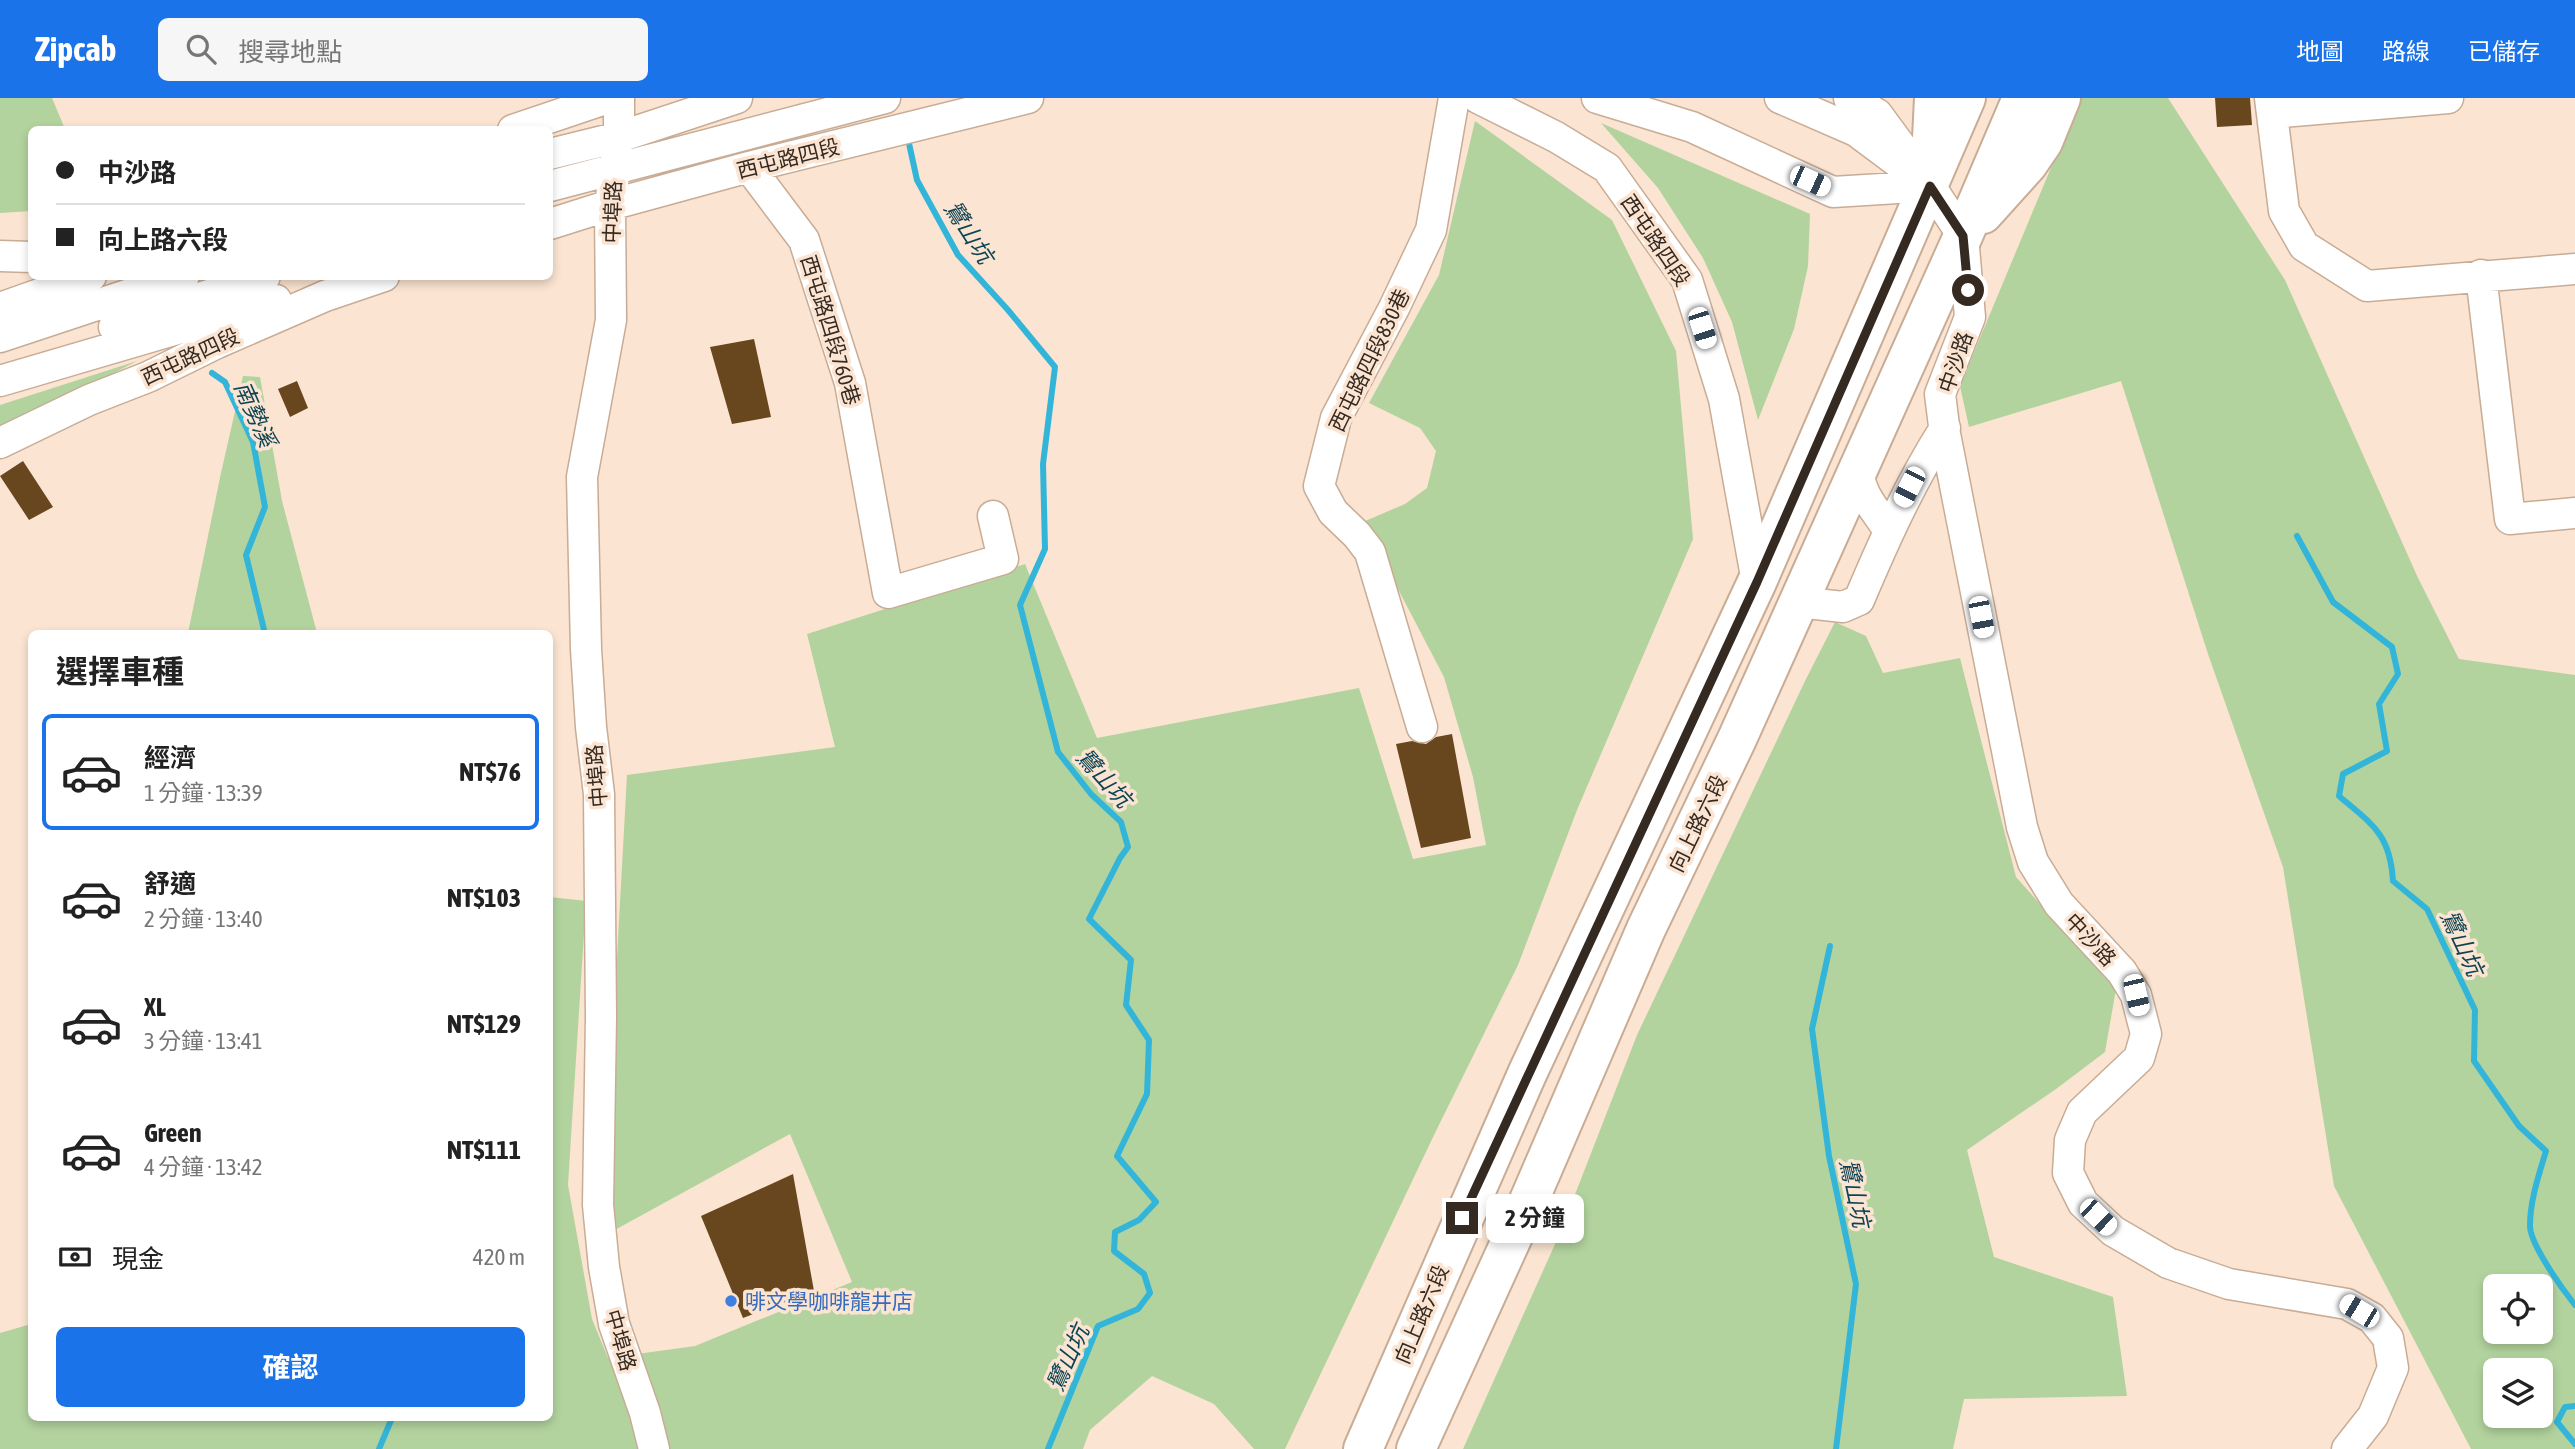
<!DOCTYPE html>
<html lang="zh-TW">
<head>
<meta charset="utf-8">
<style>
	:root { --surface:#fff; --page:#f6f6f6; --text:#222; --muted:#767676; --line:#e0e0e0; --accent:#1a73e8 }
	body { margin:0; font-family:"Asap Condensed","Noto Sans TC",sans-serif; background:var(--page); color:var(--text); height:100vh; display:flex; flex-direction:column; font-size:26px; white-space:nowrap }
	* { box-sizing:border-box; margin:0 }
	p { font-size:23px; color:var(--muted) }
	.icon { flex:none; width:38px; height:38px; fill:none; stroke:currentColor; stroke-width:2; stroke-linecap:round; stroke-linejoin:round }
	.map { position:relative; flex:1; overflow:hidden }
	.panel { position:absolute; left:28px; top:532px; width:525px; height:791px; display:flex; flex-direction:column; background:var(--surface); border-radius:10px; box-shadow:0 4px 10px #0003 }
	.panel>* { flex:none }
	.hud { position:absolute; left:28px; top:28px; width:525px; height:154px; border-radius:10px; box-shadow:0 4px 10px #0003; display:grid; align-content:center; height:154px; padding:0 28px; background:var(--surface) }
	.tools { position:absolute; left:2483px; top:1176px; display:grid; gap:14px }
	.tools a { display:grid; place-items:center; width:70px; height:70px; border-radius:10px; background:var(--surface); box-shadow:0 4px 10px #0003; font-size:35px }
	.end { position:absolute; width:32px; height:32px; margin:-16px; border:9px solid #352a21; background:#fff; box-shadow:0 0 0 4px #fff }
	.from { border-radius:50% }
	.bubble { position:absolute; height:49px; border-radius:10px; background:var(--surface); box-shadow:0 4px 10px #0003; font-size:23px; font-weight:700; line-height:49px; text-align:center }
	.car { position:absolute; width:21px; height:42px; margin:-21px -10px; border-radius:9px; box-shadow:0 0 5px 2px #0007; background:linear-gradient(#fff 24%,#345 0 40%,#fff 0 76%,#345 0 86%,#fff 0) }
	.hud b { display:flex; align-items:center; gap:24px; height:66px; font-size:26px }
	.hud b+b { border-top:2px solid var(--line) }
	.hud i { width:18px; height:18px; background:var(--text) }
	ul { padding:0; list-style:none }
	li { display:flex; align-items:center; gap:21px; height:116px; margin:0 14px 10px; padding:0 14px; border:4px solid transparent; border-radius:10px }
	li div { flex:1 }
	li b { display:block; font-size:26px }
	li em { font-style:normal; font-weight:700 }
	li.on { border-color:var(--accent) }
	li>.icon { width:63px; height:63px; stroke-width:1.5 }
	h2 { padding:0 28px; font-size:32px; line-height:84px }
	.pay { display:flex; align-items:center; gap:18px; height:77px; padding:0 28px; font-size:26px }
	.pay p { margin-inline-start:auto }
	.button { display:flex; gap:14px; margin-top:auto; padding:14px 28px }
	.button a { flex:1; height:80px; border-radius:10px; background:var(--accent); color:#fff; font-size:28px; font-weight:700; line-height:80px; text-align:center }
	header { display:flex; align-items:center; gap:42px; box-sizing:border-box; height:98px; padding:0 35px; background:var(--accent); color:#fff }
	header strong { font-size:33px }
	nav { display:flex; gap:38px; margin-inline-start:auto; font-size:24px }
	.search { width:490px; height:63px; background:var(--page); display:flex; align-items:center; gap:18px; box-sizing:border-box; padding:0 24px; border-radius:10px; color:var(--muted); font-size:26px }
	.map>svg:first-child { display:block }
	.green { fill:#b2d39e; fill-rule:evenodd }
	.lines { fill:none; stroke-linecap:round; stroke-linejoin:round }
	.stream { stroke:#33b5d9; stroke-width:6 }
	.building { fill:#68471f }
	.minor-casing { stroke:#c8ac95; stroke-width:33 }
	.major-casing { stroke:#c8ac95; stroke-width:42 }
	.minor { stroke:#fff; stroke-width:30 }
	.major { stroke:#fff; stroke-width:38 }
	.route { stroke:#352a21; stroke-width:9 }
	.shop-dot { fill:#3f7fe0; stroke:#fbe4d1; stroke-width:2.5 }
	.labels { text-anchor:middle; dominant-baseline:central; stroke-width:7; stroke-linejoin:round; paint-order:stroke }
	.street-label { font-size:21px; fill:#352a21; stroke:#fbe4d1 }
	.shop-label { font-size:21px; fill:#366cbe; stroke:#fbe4d1; text-anchor:start }
	.water-label { font-size:23px; font-style:italic; fill:#0d4453; stroke:#fbe4d1 }
</style>
</head>
<body>
<header>
<strong>Zipcab</strong>
<div class="search"><svg class="icon" aria-label="search" viewBox="0 0 24 24"><circle cx="10" cy="10" r="6"/><path d="M15 15l6 6"/></svg>搜尋地點</div>
<nav><a>地圖</a><a>路線</a><a>已儲存</a></nav>
</header>
<div class="map">
<svg width="2575" height="1351" viewBox="0 0 2575 1351">
	<rect width="100%" height="100%" fill="#fbe4d1"/>
	<path class="green" d="M 0,0 L 52,0 L 65,31 L 32,32 L 31,113 L 0,115 Z
		M 2080,0 L 2168,0 L 2285,182 L 2418,480 L 2459,561 L 2575,577 L 2575,1351 L 2471,1351 L 2334,1088 L 2283,769 L 2208,556 L 2121,283 L 1969,329 L 1960,288 ZM 2496,1188 L 2541,1188 L 2541,1234 L 2496,1234 ZM 2496,1272 L 2541,1272 L 2541,1318 L 2496,1318 Z
		M 1475,23 L 1612,122 L 1676,253 L 1693,441 L 1577,712 L 1518,867 L 1434,1037 L 1285,1351 L 1254,1351 L 1214,1306 L 1152,1278 L 1090,1332 L 1083,1351 L 0,1351 L 0,1235 L 31,1226 L 32,1320 L 550,1320 L 550,799 L 586,803 L 568,1087 L 592,1221 L 608,1260 L 695,1248 L 852,1184 L 790,1036 L 611,1134 L 615,896 L 627,677 L 835,649 L 807,536 L 1025,466 L 1097,640 L 1359,590 L 1413,761 L 1486,747 L 1473,679 L 1444,579 L 1363,424 L 1405,406 L 1427,390 L 1436,353 L 1420,330 L 1369,305 L 1439,177 Z
		M 1601,25 L 1810,116 L 1808,168 L 1794,231 L 1758,322 L 1732,224 L 1703,160 L 1658,90 Z
		M 137,263 L 0,334 L 0,307 Z
		M 243,278 L 260,279 L 282,403 L 317,535 L 188,535 L 221,375 Z
		M 1835,524 L 1866,538 L 1883,575 L 1960,560 L 2016,779 L 2116,891 L 2105,954 L 2056,991 L 1967,1052 L 1994,1159 L 2113,1199 L 2127,1298 L 1964,1301 L 1953,1351 L 1463,1351 L 1560,1135 L 1637,937 L 1806,581 Z"/>
	<g class="lines">
		<path class="stream" d="M 908,41 L 917,82 L 958,157 L 1008,212 L 1055,269 L 1043,366 L 1045,451 L 1020,507 L 1058,654 L 1091,696 L 1121,724 L 1128,749 L 1120,760 L 1089,821 L 1131,862 L 1126,907 L 1149,942 L 1147,996 L 1117,1058 L 1156,1104 L 1139,1122 L 1115,1134 L 1114,1153 L 1144,1176 L 1150,1195 L 1138,1211 L 1098,1228 L 1048,1351
			M 212,275 L 225,284 L 253,344 L 265,409 L 246,457 L 265,536
			M 2297,438 L 2333,504 L 2392,549 L 2398,576 L 2379,606 L 2387,653 L 2343,676 L 2339,698 C 2373,727 2390,736 2393,783 L 2427,811 L 2475,912 L 2474,963 L 2519,1028 L 2546,1053 C 2539,1076 2530,1103 2530,1127 C 2529,1145 2563,1192 2575,1207
			M 1830,848 L 1812,931 L 1829,1058 L 1856,1186 L 1836,1351
			M 2575,1308 L 2565,1309 L 2557,1324 L 2575,1346
			M 379,1351 L 392,1320"/>
	</g>
	<path class="building" d="M 2215,0 L 2250,0 L 2252,27 L 2217,29 Z
		M 754,241 L 771,319 L 732,326 L 710,249 Z
		M 297,283 L 308,310 L 290,319 L 278,291 Z
		M 23,363 L 53,409 L 29,422 L 0,378 Z
		M 1452,636 L 1471,740 L 1421,750 L 1396,646 L 1412,643 L 1426,646 L 1436,639 Z
		M 793,1076 L 814,1193 L 743,1220 L 701,1118 Z"/>
	<g class="lines">
		<defs>
			<path id="minor" d="M 619,0 L 619,39 L 610,107 L 611,222 L 582,379 L 586,551 L 591,629 L 599,696 L 601,919 L 598,1107 L 604,1169 L 614,1226 L 645,1315 L 654,1351
				M 1478,0 L 1556,39 L 1607,70 L 1687,182 L 1724,301 L 1757,484
				M 1597,0 L 1692,29 L 1833,94 L 1930,88
				M 1780,0 L 1856,33 L 1907,71
				M 1849,0 L 1877,16 L 1930,88 L 1963,138 L 1970,219 L 1940,296 L 1945,336 L 2022,729 L 2033,764 L 2059,806 L 2122,874 L 2136,897 L 2146,936 L 2139,960 L 2082,1014 L 2070,1042 L 2068,1075 L 2083,1105 L 2113,1133 L 2168,1165 L 2229,1186 L 2347,1206 L 2372,1220 L 2388,1240 L 2393,1270 L 2373,1318 L 2347,1351
				M 2270,0 L 2284,113 L 2304,148 L 2367,188 L 2575,171
				M 2272,15 L 2448,0
				M 513,32 L 608,0
				M 550,56 L 619,39 L 737,0
				M 749,69 L 804,142 L 850,285 L 888,495 L 1003,461 L 993,418
				M 550,88 L 885,0
				M 550,126 L 610,107 L 749,69 L 1028,0
				M 0,158 L 32,159
				M 2481,177 L 2510,421 L 2575,415
				M 0,210 L 91,178
				M 114,229 L 265,178
				M 0,239 L 184,178
				M 0,283 L 276,202
				M 0,345 L 89,302 L 148,279 L 217,245 L 325,198 L 384,178
				M 1858,369 C 1860,398 1874,409 1889,433
				M 1798,504 L 1843,509 L 1859,502 C 1884,443 1910,385 1945,330
				M 1422,629 L 1370,454 L 1357,437 L 1333,414 L 1319,388 L 1336,320 L 1394,210 L 1431,132 L 1454,0"/>
			<path id="major" d="M 1931,61 L 1934,0
				M 1983,116 L 2028,66 L 2043,44 L 2061,0
				M 1363,1351 L 1527,976 L 1757,484 L 1966,0
				M 1416,1351 L 1524,1114 L 1646,831 L 1737,641 L 1963,138 L 2022,0"/>
		</defs>
		<use href="#minor" class="minor-casing"/>
		<use href="#major" class="major-casing"/>
		<use href="#minor" class="minor"/>
		<use href="#major" class="major"/>
	</g>
	<g class="lines">
		<path class="route" d="M 1462,1120 L 1757,484 L 1930,88 L 1963,138 L 1968,192"/>
	</g>
	<circle class="shop-dot" cx="731" cy="1203" r="7"/>
	<g class="labels">
		<g class="street-label">
			<text transform="translate(788 60) rotate(-14)">西屯路四段</text>
			<text transform="translate(612 114) rotate(-88)">中埠路</text>
			<text transform="translate(1656 142) rotate(56)">西屯路四段</text>
			<text transform="translate(831 232) rotate(73)">西屯路四段760巷</text>
			<text transform="translate(190 258) rotate(-25)">西屯路四段</text>
			<text transform="translate(1369 262) rotate(-64)">西屯路四段830巷</text>
			<text transform="translate(1955 264) rotate(-71)">中沙路</text>
			<text transform="translate(596 678) rotate(-95)">中埠路</text>
			<text transform="translate(1697 725) rotate(-64)">向上路六段</text>
			<text transform="translate(2091 841) rotate(47)">中沙路</text>
			<text transform="translate(1421 1216) rotate(-67)">向上路六段</text>
			<text transform="translate(621 1242) rotate(74)">中埠路</text>
		</g>
		<g class="shop-label">
			<text x="745" y="1203">啡文學咖啡龍井店</text>
		</g>
		<g class="water-label">
			<text transform="translate(969 134) rotate(57)">鷺山坑</text>
			<text transform="translate(255 316) rotate(66)">南勢溪</text>
			<text transform="translate(1104 680) rotate(48)">鷺山坑</text>
			<text transform="translate(2462 845) rotate(65)">鷺山坑</text>
			<text transform="translate(1855 1095) rotate(78)">鷺山坑</text>
			<text transform="translate(1068 1260) rotate(-66)">鷺山坑</text>
		</g>
	</g>
</svg>
<div class="tools">
<a><svg class="icon" aria-label="locate" viewBox="0 0 24 24"><circle cx="12" cy="12" r="6"/><path d="M12 2v4M12 18v4M2 12h4M18 12h4"/></svg></a>
<a><svg class="icon" aria-label="layers" viewBox="0 0 24 24"><path d="M12 4l9 5-9 5-9-5zM3 14l9 5 9-5"/></svg></a>
</div>
<i class="end from" style="left:1968px;top:192px"></i>
<i class="end" style="left:1462px;top:1120px"></i>
<div class="bubble" style="left:1486px;top:1096px;width:98px">2 分鐘</div>
<i class="car" style="left:1810px;top:83px;rotate:114deg"></i>
<i class="car" style="left:1702px;top:230px;rotate:162deg"></i>
<i class="car" style="left:1909px;top:389px;rotate:207deg"></i>
<i class="car" style="left:1981px;top:519px;rotate:169deg"></i>
<i class="car" style="left:2136px;top:897px;rotate:167deg"></i>
<i class="car" style="left:2098px;top:1119px;rotate:134deg"></i>
<i class="car" style="left:2359px;top:1213px;rotate:301deg"></i>
<div class="hud">
<b><i class="from"></i>中沙路</b>
<b><i></i>向上路六段</b>
</div>
<section class="panel">
<h2>選擇車種</h2>
<ul>
<li class="on"><svg class="icon" aria-label="car" viewBox="0 0 24 24"><path d="M5 17H2v-5l4-1 3-4h7l3 4 3 1v5h-3M9 17h6M6 11h13"/><circle cx="7" cy="17" r="2"/><circle cx="17" cy="17" r="2"/></svg><div><b>經濟</b><p>1 分鐘 · 13:39</p></div><em>NT$76</em></li>
<li><svg class="icon" aria-label="car" viewBox="0 0 24 24"><path d="M5 17H2v-5l4-1 3-4h7l3 4 3 1v5h-3M9 17h6M6 11h13"/><circle cx="7" cy="17" r="2"/><circle cx="17" cy="17" r="2"/></svg><div><b>舒適</b><p>2 分鐘 · 13:40</p></div><em>NT$103</em></li>
<li><svg class="icon" aria-label="car" viewBox="0 0 24 24"><path d="M5 17H2v-5l4-1 3-4h7l3 4 3 1v5h-3M9 17h6M6 11h13"/><circle cx="7" cy="17" r="2"/><circle cx="17" cy="17" r="2"/></svg><div><b>XL</b><p>3 分鐘 · 13:41</p></div><em>NT$129</em></li>
<li><svg class="icon" aria-label="car" viewBox="0 0 24 24"><path d="M5 17H2v-5l4-1 3-4h7l3 4 3 1v5h-3M9 17h6M6 11h13"/><circle cx="7" cy="17" r="2"/><circle cx="17" cy="17" r="2"/></svg><div><b>Green</b><p>4 分鐘 · 13:42</p></div><em>NT$111</em></li>
</ul>
<div class="pay"><svg class="icon" aria-label="cash" viewBox="0 0 24 24"><path d="M3 7h18v10H3z"/><circle cx="12" cy="12" r="2"/></svg>現金<p>420 m</p></div>
<div class="button"><a>確認</a></div>
</section>
</div>
</body>
</html>
